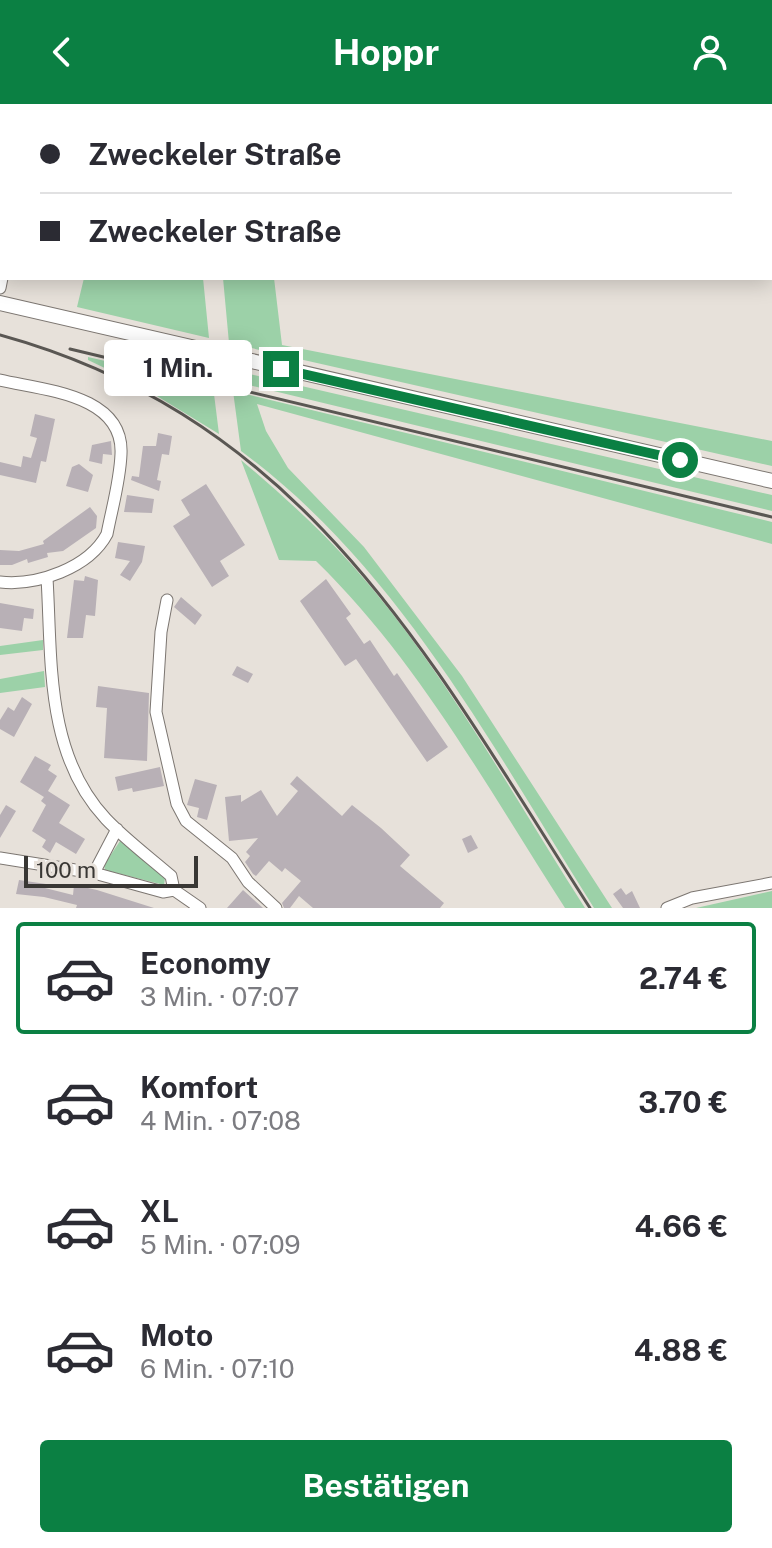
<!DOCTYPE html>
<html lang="de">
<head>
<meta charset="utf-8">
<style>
	:root { --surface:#fff; --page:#f7f7f7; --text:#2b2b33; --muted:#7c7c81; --line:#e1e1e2; --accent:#0b8043 }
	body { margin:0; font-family:"Public Sans",sans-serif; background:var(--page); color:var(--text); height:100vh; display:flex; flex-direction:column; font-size:30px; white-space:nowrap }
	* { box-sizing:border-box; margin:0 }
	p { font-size:26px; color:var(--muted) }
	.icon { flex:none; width:44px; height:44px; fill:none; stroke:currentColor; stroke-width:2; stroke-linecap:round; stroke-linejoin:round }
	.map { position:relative; height:804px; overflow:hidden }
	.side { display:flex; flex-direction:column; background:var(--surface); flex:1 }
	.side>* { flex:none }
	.guide { position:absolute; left:0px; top:0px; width:772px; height:176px; box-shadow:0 4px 20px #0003; display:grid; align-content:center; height:176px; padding:0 40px; background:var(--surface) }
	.scale { position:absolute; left:24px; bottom:20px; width:174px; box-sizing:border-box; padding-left:8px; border:4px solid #393734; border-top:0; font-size:22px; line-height:28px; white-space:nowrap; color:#393734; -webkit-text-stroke:6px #e7e1da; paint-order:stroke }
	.end { position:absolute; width:36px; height:36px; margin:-18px; border:10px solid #0b8043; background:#fff; box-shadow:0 0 0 4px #fff }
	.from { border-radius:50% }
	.bubble { position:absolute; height:56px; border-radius:8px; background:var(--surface); box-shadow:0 4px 20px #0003; font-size:26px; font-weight:700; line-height:56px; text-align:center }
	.guide b { display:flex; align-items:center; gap:28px; height:76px; font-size:30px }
	.guide b+b { border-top:2px solid var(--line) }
	.guide i { width:20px; height:20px; background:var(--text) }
	ul { padding:14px 0 0; list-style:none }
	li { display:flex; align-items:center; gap:24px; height:112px; margin:0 16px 12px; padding:0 24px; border:4px solid transparent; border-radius:8px }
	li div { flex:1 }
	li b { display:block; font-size:30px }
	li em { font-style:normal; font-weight:700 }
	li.on { border-color:var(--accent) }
	li>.icon { width:72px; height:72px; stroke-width:1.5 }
	.cta { display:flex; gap:16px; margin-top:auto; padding:16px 40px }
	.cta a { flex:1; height:92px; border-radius:8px; background:var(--accent); color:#fff; font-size:32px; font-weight:700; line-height:92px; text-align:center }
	header { display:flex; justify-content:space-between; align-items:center; height:104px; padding:0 40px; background:var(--accent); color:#fff; font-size:36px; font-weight:700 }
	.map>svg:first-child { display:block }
	.green { fill:#9cd1a8 }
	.building { fill:#b8b0b6 }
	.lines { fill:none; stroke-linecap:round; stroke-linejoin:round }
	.minor-casing { stroke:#7c7671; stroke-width:13 }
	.tertiary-casing { stroke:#7c7671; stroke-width:16 }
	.minor { stroke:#fff; stroke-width:11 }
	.tertiary { stroke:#fff; stroke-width:14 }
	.rail { stroke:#5a5753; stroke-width:3 }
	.route { stroke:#0b8043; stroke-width:10 }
</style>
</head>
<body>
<header><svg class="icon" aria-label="back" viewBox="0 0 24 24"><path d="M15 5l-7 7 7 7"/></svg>Hoppr<svg class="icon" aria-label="person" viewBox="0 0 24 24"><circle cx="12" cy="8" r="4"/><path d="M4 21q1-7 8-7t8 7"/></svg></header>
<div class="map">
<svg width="772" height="804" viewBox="0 0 772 804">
	<rect width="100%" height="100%" fill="#e7e1da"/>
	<path class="green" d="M 54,0 L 185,0 L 185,2 L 54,2 Z
		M 300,0 L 456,0 L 304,2 Z
		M 759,0 L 772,0 L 772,174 L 770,2 Z
		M 84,174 L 203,174 L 209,234 L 77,203 Z
		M 223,174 L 274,174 L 282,241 L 772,337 L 772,362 L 229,239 Z
		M 88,253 L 213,282 L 219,330 L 134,278 L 88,256 Z
		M 232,266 L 772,391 L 772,407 L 232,277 Z
		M 233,287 L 772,418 L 772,440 L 257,300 L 266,327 L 288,364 L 364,443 L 462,572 L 612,804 L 594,804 C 492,642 398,463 241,347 Z
		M 241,356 C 280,389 318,423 352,461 C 443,563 511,689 585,804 L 565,804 C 488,685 418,556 316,457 L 279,456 Z
		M 43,536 L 43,546 L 0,551 L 0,542 Z
		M 44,567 L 45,583 L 0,589 L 0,575 Z
		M 120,737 L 165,774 L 164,781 L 105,766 L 104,761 Z
		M 772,787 L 772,804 L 696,804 Z"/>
	<path class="building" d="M 35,310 L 55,315 L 46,358 L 41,357 L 36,379 L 0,371 L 0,358 L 21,363 L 23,352 L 31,354 L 37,334 L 30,332 Z
		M 158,329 L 172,332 L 169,351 L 162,350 L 157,376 L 161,377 L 159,387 L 131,376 L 132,372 L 139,373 L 143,342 L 156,342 Z
		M 111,337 L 112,351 L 103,350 L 102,360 L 89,357 L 92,341 Z
		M 79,360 L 93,371 L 88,388 L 66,382 L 72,363 Z
		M 206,380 L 245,441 L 220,457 L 229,472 L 212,483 L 173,422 L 190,411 L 181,396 Z
		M 127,391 L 154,395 L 152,409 L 124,408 Z
		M 90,403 L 97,412 L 96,424 L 63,447 L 47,449 L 48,453 L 28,459 L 27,455 L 12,461 L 0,461 L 0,446 L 19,447 L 44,440 L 43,437 Z
		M 118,438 L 145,442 L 142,458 L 130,477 L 120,471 L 130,457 L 115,454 Z
		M 85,472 L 98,476 L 95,512 L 86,511 L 83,534 L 67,534 L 74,476 L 84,477 Z
		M 326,475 L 351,510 L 346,514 L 364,540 L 370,536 L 394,572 L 397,569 L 448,643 L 427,658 L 356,555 L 345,562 L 300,497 Z
		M 181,493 L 202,511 L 195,521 L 174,503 Z
		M 0,499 L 34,505 L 33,515 L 24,514 L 22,527 L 0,524 Z
		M 237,562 L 253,570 L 248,579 L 232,571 Z
		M 98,582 L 149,589 L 147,657 L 104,654 L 107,604 L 96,603 Z
		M 22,593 L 32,600 L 14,633 L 0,625 L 0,616 L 8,603 L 14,607 Z
		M 35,652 L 51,661 L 48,666 L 57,672 L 48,687 L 70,701 L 59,719 L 85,735 L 76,750 L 56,738 L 50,749 L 42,743 L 46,736 L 32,727 L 46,701 L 41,697 L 44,693 L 20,678 Z
		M 160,663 L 164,682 L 133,688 L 132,684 L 118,687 L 115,673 Z
		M 297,672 L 342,712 L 352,701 L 381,724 L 410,751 L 400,762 L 444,799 L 440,804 L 313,804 L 299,792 L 290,804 L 284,804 L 282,799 L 301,777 L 285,764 L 282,768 L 269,757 L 256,772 L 253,770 L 245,758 L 250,752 L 246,748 L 258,734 L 229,737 L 225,693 L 241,691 L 241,698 L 261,686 L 277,712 L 298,687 L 290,680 Z
		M 195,675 L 217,681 L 207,716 L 197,713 L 199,704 L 187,701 Z
		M 6,701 L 16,707 L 0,734 L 0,711 Z
		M 471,731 L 478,744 L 468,749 L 462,735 Z
		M 19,776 L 46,780 L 45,784 L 73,791 L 74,781 L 97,786 L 154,804 L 76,804 L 77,801 L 44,793 L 16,790 Z
		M 621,784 L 626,791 L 632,787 L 640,804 L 623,804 L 613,790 Z
		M 243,786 L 263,804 L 227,804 Z"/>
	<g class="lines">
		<defs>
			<path id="minor" d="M 27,0 L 35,2
				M 0,184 L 2,174
				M 0,276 C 42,286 124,290 121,350 C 120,377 112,404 107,430 C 89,464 37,482 0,478
				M 47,474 C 52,556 45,650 106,715 C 125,735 149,753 171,772 L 174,786
				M 167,496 L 161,528 L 156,608 L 177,700 L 186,717 L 232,754 L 248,778 L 276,804
				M 0,754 L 94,769 L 163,788 L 174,786 L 200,804
				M 94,769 L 117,725
				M 667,804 L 692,794 L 772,779"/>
			<path id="tertiary" d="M 0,199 L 772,377"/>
		</defs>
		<use href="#minor" class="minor-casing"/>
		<use href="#tertiary" class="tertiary-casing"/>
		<use href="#minor" class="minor"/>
		<use href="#tertiary" class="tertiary"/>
		<path class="rail" d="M 0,231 C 308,316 430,555 590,804
			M 70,245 L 772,413"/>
	</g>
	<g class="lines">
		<path class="route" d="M 281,265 L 680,356"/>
	</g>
</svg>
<div class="scale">100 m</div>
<i class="end from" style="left:680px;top:356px"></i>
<i class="end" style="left:281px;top:265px"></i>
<div class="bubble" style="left:104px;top:236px;width:148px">1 Min.</div>
<div class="guide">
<b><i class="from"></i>Zweckeler Straße</b>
<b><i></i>Zweckeler Straße</b>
</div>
</div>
<section class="side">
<ul>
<li class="on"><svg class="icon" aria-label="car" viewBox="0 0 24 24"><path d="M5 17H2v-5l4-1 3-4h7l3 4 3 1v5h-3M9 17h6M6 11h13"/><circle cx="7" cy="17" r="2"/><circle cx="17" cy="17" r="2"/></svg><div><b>Economy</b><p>3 Min. · 07:07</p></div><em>2.74 €</em></li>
<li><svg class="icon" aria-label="car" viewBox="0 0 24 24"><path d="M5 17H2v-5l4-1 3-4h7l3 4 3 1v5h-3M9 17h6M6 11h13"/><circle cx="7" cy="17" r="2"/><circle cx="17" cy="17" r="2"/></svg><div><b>Komfort</b><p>4 Min. · 07:08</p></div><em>3.70 €</em></li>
<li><svg class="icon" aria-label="car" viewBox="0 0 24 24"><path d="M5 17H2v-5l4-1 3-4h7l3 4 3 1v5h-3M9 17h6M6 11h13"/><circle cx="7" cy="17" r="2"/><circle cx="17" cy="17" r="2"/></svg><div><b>XL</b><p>5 Min. · 07:09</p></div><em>4.66 €</em></li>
<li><svg class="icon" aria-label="car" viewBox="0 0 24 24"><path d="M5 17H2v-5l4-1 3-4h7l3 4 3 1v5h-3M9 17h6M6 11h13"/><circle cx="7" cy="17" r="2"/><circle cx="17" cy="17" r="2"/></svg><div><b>Moto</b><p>6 Min. · 07:10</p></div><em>4.88 €</em></li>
</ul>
<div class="cta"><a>Bestätigen</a></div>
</section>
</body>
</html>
